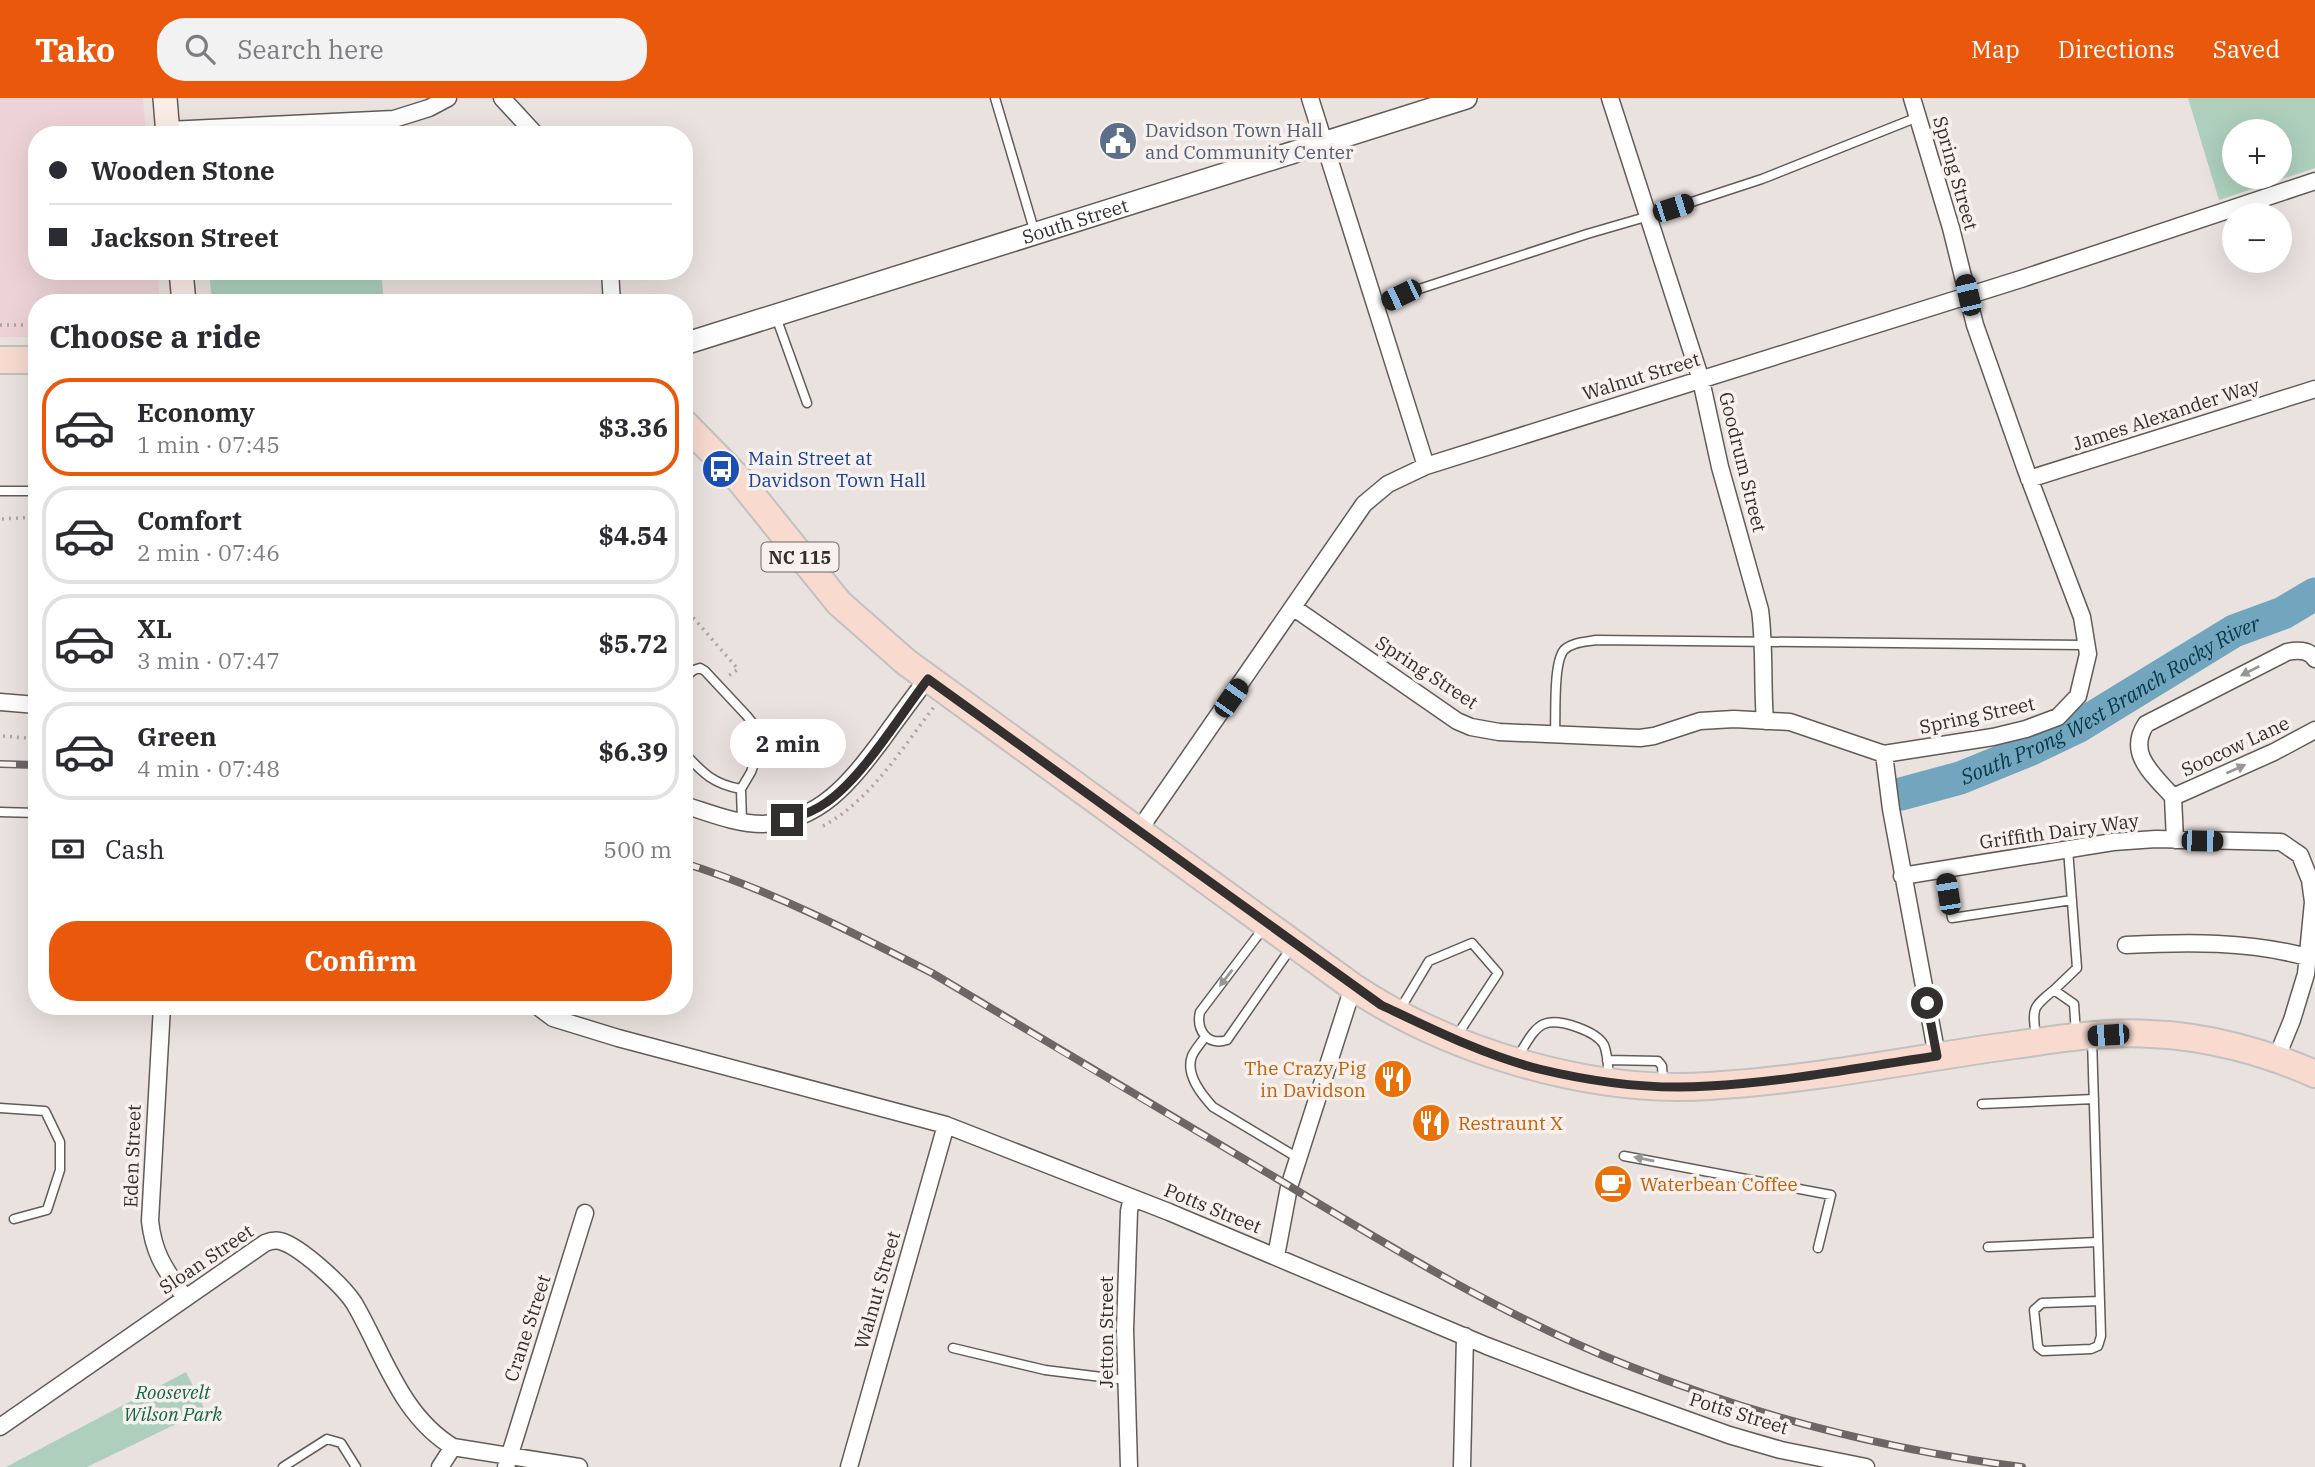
<!DOCTYPE html>
<html lang="en">
<head>
<meta charset="utf-8">
<style>
	:root { --surface:#fff; --page:#f2f2f3; --text:#2b2b33; --muted:#7c7c81; --line:#e1e1e2; --accent:#ea580c }
	body { margin:0; font-family:"IBM Plex Serif",serif; background:var(--page); color:var(--text); height:100vh; display:flex; flex-direction:column; font-size:26px; white-space:nowrap }
	* { box-sizing:border-box; margin:0 }
	p { font-size:23px; color:var(--muted) }
	.icon { flex:none; width:38px; height:38px; fill:none; stroke:currentColor; stroke-width:2; stroke-linecap:round; stroke-linejoin:round }
	.map { position:relative; flex:1; overflow:hidden }
	.side { position:absolute; left:28px; top:196px; width:665px; height:721px; display:flex; flex-direction:column; background:var(--surface); border-radius:28px; box-shadow:0 7px 28px #0002 }
	.side>* { flex:none }
	.top-card { position:absolute; left:28px; top:28px; width:665px; height:154px; border-radius:28px; box-shadow:0 7px 28px #0002; display:grid; align-content:center; height:154px; padding:0 21px; background:var(--surface) }
	.buttons { position:absolute; left:2222px; top:21px; display:grid; gap:14px }
	.buttons a { display:grid; place-items:center; width:70px; height:70px; border-radius:50%; background:var(--surface); box-shadow:0 7px 28px #0002; font-size:35px }
	.end { position:absolute; width:32px; height:32px; margin:-16px; border:9px solid #322f2e; background:#fff; box-shadow:0 0 0 4px #fff }
	.from { border-radius:50% }
	.bubble { position:absolute; height:49px; border-radius:24px; background:var(--surface); box-shadow:0 7px 28px #0002; font-size:23px; font-weight:700; line-height:49px; text-align:center }
	.car { position:absolute; width:21px; height:42px; margin:-21px -10px; border-radius:9px; box-shadow:0 0 5px 2px #0007; background:linear-gradient(#222 24%,#8ab4d8 0 40%,#222 0 76%,#8ab4d8 0 86%,#222 0) }
	.top-card b { display:flex; align-items:center; gap:24px; height:66px; font-size:26px }
	.top-card b+b { border-top:2px solid var(--line) }
	.top-card i { width:18px; height:18px; background:var(--text) }
	ul { padding:0; list-style:none }
	li { display:flex; align-items:center; gap:21px; height:98px; margin:0 14px 10px; padding:0 7px; border:4px solid var(--line); border-radius:28px }
	li div { flex:1 }
	li b { display:block; font-size:26px }
	li em { font-style:normal; font-weight:700 }
	li.on { border-color:var(--accent) }
	li>.icon { width:63px; height:63px; stroke-width:1.5 }
	h2 { padding:0 21px; font-size:32px; line-height:84px }
	.pay { display:flex; align-items:center; gap:18px; height:77px; padding:0 21px; font-size:26px }
	.pay p { margin-inline-start:auto }
	.action { display:flex; gap:14px; margin-top:auto; padding:14px 21px }
	.action a { flex:1; height:80px; border-radius:28px; background:var(--accent); color:#fff; font-size:28px; font-weight:700; line-height:80px; text-align:center }
	header { display:flex; align-items:center; gap:42px; box-sizing:border-box; height:98px; padding:0 35px; background:var(--accent); color:#fff }
	header strong { font-size:33px }
	nav { display:flex; gap:38px; margin-inline-start:auto; font-size:24px }
	.search { width:490px; height:63px; background:var(--page); display:flex; align-items:center; gap:18px; box-sizing:border-box; padding:0 24px; border-radius:28px; color:var(--muted); font-size:26px }
	.map>svg:first-child { display:block }
	.education { fill:#edd3d7 }
	.green { fill:#adcfbc; fill-rule:evenodd }
	.lines { fill:none; stroke-linecap:round; stroke-linejoin:round }
	.river { stroke:#71a6be; stroke-width:33 }
	.service-casing { stroke:#625c59; stroke-width:11 }
	.minor-casing { stroke:#625c59; stroke-width:19 }
	.tertiary-casing { stroke:#625c59; stroke-width:24 }
	.secondary-casing { stroke:#625c59; stroke-width:26 }
	.primary-casing { stroke:#c2c1c0; stroke-width:30 }
	.path { stroke:#aca5a3; stroke-width:3.5; stroke-dasharray:2 5; stroke-linecap:butt }
	.service { stroke:#fff; stroke-width:8 }
	.minor { stroke:#fff; stroke-width:16 }
	.tertiary { stroke:#fff; stroke-width:21 }
	.secondary { stroke:#fcece6; stroke-width:23 }
	.primary { stroke:#f8dace; stroke-width:26 }
	.rail-casing { stroke:#6c6766; stroke-width:8 }
	.rail { stroke:#f7f0ec; stroke-width:5; stroke-dasharray:16; stroke-linecap:butt }
	.oneway { fill:#989796 }
	.route { stroke:#322f2e; stroke-width:9 }
	.labels { text-anchor:middle; dominant-baseline:central; stroke-width:7; stroke-linejoin:round; paint-order:stroke }
	.shield { fill:#f7f0ec; stroke:#6d6967; stroke-width:2 }
	.shield-label { font-size:18px; font-weight:bold; fill:#322f2e }
	.service-label { font-size:19px; fill:#4e5e75; stroke:#f7f0ec; text-anchor:start }
	.street-label { font-size:19px; fill:#322f2e; stroke:#f7f0ec }
	.transit-label { font-size:19px; fill:#164399; stroke:#f7f0ec; text-anchor:start }
	.food-label { font-size:19px; fill:#c56008; stroke:#f7f0ec; text-anchor:start }
	.park-label { font-size:19px; font-style:italic; fill:#0e6746; stroke:#f7f0ec }
	.water-label { font-size:21px; font-style:italic; fill:#073849; stroke:#f7f0ec }
</style>
</head>
<body>
<header>
<strong>Tako</strong>
<div class="search"><svg class="icon" aria-label="search" viewBox="0 0 24 24"><circle cx="10" cy="10" r="6"/><path d="M15 15l6 6"/></svg>Search here</div>
<nav><a>Map</a><a>Directions</a><a>Saved</a></nav>
</header>
<div class="map">
<svg width="2315" height="1369" viewBox="0 0 2315 1369">
	<rect width="100%" height="100%" fill="#eae2df"/>
	<path class="education" d="M 0,0 L 143,0 L 146,37 L 37,37 L 37,173 L 157,173 L 160,205 L 37,205 L 37,239 L 0,239 Z"/>
	<path class="green" d="M 2188,0 L 2315,0 L 2315,70 L 2219,102 ZM 2235,33 L 2280,33 L 2280,79 L 2235,79 Z
		M 209,173 L 381,173 L 384,205 L 212,205 Z
		M 186,1274 L 205,1312 L 87,1369 L 6,1369 Z"/>
	<g class="lines">
		<path class="river" id="s1" d="M 1901,696 L 1960,680 L 2029,652 L 2079,628 L 2234,533 L 2283,515 L 2315,496"/>
		<defs>
			<path id="service" d="M 995,0 L 1035,135
				M 1376,209 L 1401,197 L 1587,136 L 1649,118 L 1762,81 L 1918,19
				M 776,219 L 807,305
				M 0,393 L 37,393
				M 37,516 L 35,620 L 37,626
				M 684,580 L 694,572 L 700,570 L 705,573 L 747,618 L 755,628 L 757,639 L 758,655 L 751,674 L 741,691 L 742,724
				M 1555,636 C 1556,617 1553,565 1564,552 C 1572,544 1586,544 1596,542 L 2086,547
				M 684,655 C 703,675 713,686 741,691
				M 0,714 L 37,715
				M 1944,771 L 1952,820 L 2072,802
				M 1265,828 L 1200,914 C 1196,932 1207,948 1227,942 L 1291,850
				M 2054,892 L 2077,870 L 2068,751
				M 1399,913 L 1429,863 L 1472,845 L 1498,875 L 1456,939
				M 1205,939 C 1201,945 1195,951 1192,958 C 1185,976 1201,996 1213,1009 L 1298,1060
				M 2036,941 C 2033,911 2030,911 2054,892 L 2074,906 L 2076,936
				M 2092,941 L 2101,1238 L 2098,1248 L 2091,1251 L 2043,1253 L 2038,1249 L 2034,1212 L 2042,1205 L 2100,1203
				M 1517,960 C 1524,950 1532,931 1544,926 C 1559,920 1596,933 1604,947 C 1608,957 1608,969 1609,980
				M 1607,962 L 1658,963 L 1662,968 L 1663,984
				M 1982,1006 L 2094,1001
				M 0,1010 L 45,1013 L 60,1044 L 60,1072 L 47,1112 L 14,1121
				M 1624,1058 L 1831,1097 L 1818,1150
				M 1988,1149 L 2098,1144
				M 953,1250 L 1045,1272 L 1126,1282
				M 283,1369 L 327,1341 L 341,1345 L 356,1369"/>
			<path id="minor" d="M 502,0 L 536,37
				M 1310,0 L 1426,368
				M 1610,0 L 1701,282 L 1720,369 L 1760,512 C 1765,549 1762,586 1765,623
				M 168,32 L 394,21 L 429,10 L 448,0
				M 610,173 L 612,205
				M 2029,381 L 2315,291
				M 1294,510 L 1457,623 L 1471,629 L 1499,634 L 1640,640 L 1654,638 L 1700,623 L 1734,621 L 1790,624 L 1884,656 L 1993,639 L 2026,631 L 2058,619 L 2078,598 L 2088,556 L 2082,519 L 2026,372 L 1975,227 L 1951,130 L 1912,0
				M 0,604 L 37,607
				M 1884,656 L 1891,711 L 1937,958
				M 2173,699 C 2154,677 2126,656 2146,626 L 2287,554 C 2297,552 2309,551 2315,561
				M 2173,699 L 2274,654 L 2315,632
				M 2173,699 L 2175,742
				M 684,707 C 710,715 736,726 763,726 C 820,724 851,683 882,642 C 897,621 912,601 927,581
				M 1139,732 L 1364,406 L 1388,386 L 1426,368 L 2021,181 L 2315,83
				M 1902,778 L 2113,744 L 2156,741 L 2281,744 L 2300,757 L 2310,782 L 2313,804 L 2306,876 L 2292,922 L 2276,961
				M 2126,847 C 2188,844 2248,843 2307,859
				M 162,908 L 150,1123 C 154,1158 166,1172 185,1200
				M 537,908 L 553,920 L 618,940 L 946,1027 L 1169,1114 L 1487,1248 L 1579,1283 L 1729,1337 L 1781,1352 L 1866,1369
				M 1276,1158 L 1289,1089 L 1353,889
				M 0,1329 L 265,1145 C 270,1143 275,1142 280,1143 C 300,1148 343,1188 354,1205 C 383,1254 400,1317 453,1349 L 579,1369
				M 440,1369 L 453,1349
				M 506,1369 L 585,1115
				M 849,1369 L 946,1027
				M 1129,1369 L 1125,1232 L 1129,1113 L 1132,1100
				M 1462,1369 L 1465,1238"/>
			<g id="tertiary">
				<path id="s2" d="M 684,246 L 1466,0"/>
			</g>
			<path id="secondary" d="M 165,0 L 168,37
				M 181,173 L 184,205"/>
			<path id="primary" d="M 0,262 L 37,262
				M 684,325 L 739,381 L 839,505 L 906,564 L 1353,889 C 1451,954 1591,996 1709,988 C 1811,982 1913,961 2014,947 C 2059,941 2105,933 2151,936 C 2206,938 2265,954 2315,976"/>
		</defs>
		<use href="#service" class="service-casing"/>
		<use href="#minor" class="minor-casing"/>
		<use href="#tertiary" class="tertiary-casing"/>
		<use href="#secondary" class="secondary-casing"/>
		<use href="#primary" class="primary-casing"/>
		<path class="path" d="M 0,227 L 37,227
			M 2,421 L 37,419
			M 684,509 L 738,571 L 727,579
			M 3,638 L 37,641
			M 823,728 C 871,702 902,650 934,609"/>
		<use href="#service" class="service"/>
		<use href="#minor" class="minor"/>
		<use href="#tertiary" class="tertiary"/>
		<use href="#secondary" class="secondary"/>
		<use href="#primary" class="primary"/>
		<defs>
			<path id="rail" d="M 0,666 L 37,667
				M 684,765 C 770,792 852,834 932,875 C 1046,944 1161,1012 1276,1080 C 1390,1149 1505,1219 1629,1268 C 1755,1318 1888,1352 2022,1369"/>
		</defs>
		<use href="#rail" class="rail-casing"/>
		<use href="#rail" class="rail"/>
	</g>
	<defs><path id="oneway-solid" d="M-6-.8H1V-3.2L6.5 0L1 3.2V.8H-6Z" transform="scale(1.75)"/></defs>
	<g class="oneway">
		<use href="#oneway-solid" transform="translate(2250 573) rotate(153)"/>
		<use href="#oneway-solid" transform="translate(2236 671) rotate(-24)"/>
		<use href="#oneway-solid" transform="translate(1226 880) rotate(128)"/>
		<use href="#oneway-solid" transform="translate(1644 1061) rotate(-169)"/>
	</g>
	<g class="lines">
		<path class="route" d="M 787,722 C 801,718 815,713 827,704 C 863,679 900,617 928,581 L 1381,907 C 1432,931 1484,957 1539,971 C 1593,984 1654,992 1709,988 C 1785,984 1861,969 1937,958 L 1927,905"/>
	</g>
	<defs>
		<symbol id="civic-disc" viewBox="-11 -11 22 22"><circle r="9.5" fill="#5c6f8a" stroke="#f7f0ec"/><path d="M-.6-6.5H3V-4.5H.6V-3L4-1V1h2V6H-6V1h2V-1L-.6-3ZM-1.2 2.5V6h2.4V2.5Z" fill="#fff"/></symbol>
		<symbol id="bus-disc" viewBox="-11 -11 22 22"><circle r="9.5" fill="#1a4fb4" stroke="#f7f0ec"/><path d="M-5-6H5V4H4V6H2V4H-2V6H-4V4H-5ZM-3.5-4V0h7V-4ZM-3.5 1.2v1.5H-2V1.2ZM2 1.2v1.5H3.5V1.2Z" fill="#fff"/></symbol>
		<symbol id="restaurant-disc" viewBox="-11 -11 22 22"><circle r="9.5" fill="#e8710a" stroke="#f7f0ec"/><path d="M-5-6h1v4h1v-4h1v4h1v-4h1v5L-1.5 .5V6h-2V.5L-5-1ZM5-6V6H3V1.5H1.5Q1.5-4 5-6Z" fill="#fff"/></symbol>
		<symbol id="cafe-disc" viewBox="-11 -11 22 22"><circle r="9.5" fill="#e8710a" stroke="#f7f0ec"/><path d="M-5.5-4.5H6V0H3Q3 3.5 0 3.5H-2.5Q-5.5 3.5-5.5 0ZM3-3.2v2h1.7v-2ZM-6 4.5H4V6H-6Z" fill="#fff"/></symbol>
	</defs>
	<g fill-rule="evenodd">
		<use href="#civic-disc" x="1096" y="21" width="44" height="44"/>
		<use href="#bus-disc" x="699" y="349" width="44" height="44"/>
		<use href="#restaurant-disc" x="1371" y="959" width="44" height="44"/>
		<use href="#restaurant-disc" x="1409" y="1003" width="44" height="44"/>
		<use href="#cafe-disc" x="1591" y="1064" width="44" height="44"/>
	</g>
	<g class="labels">
		<rect class="shield" x="761.5" y="444.5" width="77" height="29" rx="5"/>
		<g class="shield-label">
			<text x="800" y="459">NC 115</text>
		</g>
		<g class="service-label">
			<text x="1145" y="32">Davidson Town Hall<tspan x="1145" dy="22">and Community Center</tspan></text>
		</g>
		<g class="street-label">
			<text transform="translate(1956 75) rotate(74)">Spring Street</text>
			<text stroke="none"><textPath href="#s2" startOffset="410">South Street</textPath></text>
			<text transform="translate(1641 278) rotate(-17)">Walnut Street</text>
			<text transform="translate(2166 316) rotate(-18)">James Alexander Way</text>
			<text transform="translate(1743 364) rotate(76)">Goodrum Street</text>
			<text transform="translate(1427 574) rotate(33)">Spring Street</text>
			<text transform="translate(1977 617) rotate(-12)">Spring Street</text>
			<text transform="translate(2235 648) rotate(-25)">Soocow Lane</text>
			<text transform="translate(2059 733) rotate(-8)">Griffith Dairy Way</text>
			<text transform="translate(132 1058) rotate(-88)">Eden Street</text>
			<text transform="translate(1213 1110) rotate(22)">Potts Street</text>
			<text transform="translate(206 1161) rotate(-34)">Sloan Street</text>
			<text transform="translate(877 1192) rotate(-74)">Walnut Street</text>
			<text transform="translate(527 1230) rotate(-72)">Crane Street</text>
			<text transform="translate(1106 1234) rotate(-90)">Jetton Street</text>
			<text transform="translate(1739 1315) rotate(17)">Potts Street</text>
		</g>
		<g class="transit-label">
			<text x="748" y="360">Main Street at<tspan x="748" dy="22">Davidson Town Hall</tspan></text>
		</g>
		<g class="food-label">
			<text x="1366" y="970" text-anchor="end">The Crazy Pig<tspan x="1366" dy="22">in Davidson</tspan></text>
			<text x="1458" y="1025">Restraunt X</text>
			<text x="1640" y="1086">Waterbean Coffee</text>
		</g>
		<g class="park-label">
			<text x="173" y="1294">Roosevelt<tspan x="173" dy="22">Wilson Park</tspan></text>
		</g>
		<g class="water-label">
			<text stroke="none"><textPath href="#s1" startOffset="231">South Prong West Branch Rocky River</textPath></text>
		</g>
	</g>
</svg>
<div class="buttons">
<a>+</a>
<a>−</a>
</div>
<i class="end from" style="left:1927px;top:905px"></i>
<i class="end" style="left:787px;top:722px"></i>
<div class="bubble" style="left:730px;top:621px;width:116px">2 min</div>
<i class="car" style="left:1673px;top:110px;rotate:72deg"></i>
<i class="car" style="left:1401px;top:197px;rotate:244deg"></i>
<i class="car" style="left:1968px;top:197px;rotate:347deg"></i>
<i class="car" style="left:1231px;top:600px;rotate:35deg"></i>
<i class="car" style="left:2202px;top:743px;rotate:91deg"></i>
<i class="car" style="left:1948px;top:796px;rotate:351deg"></i>
<i class="car" style="left:2108px;top:937px;rotate:266deg"></i>
<div class="top-card">
<b><i class="from"></i>Wooden Stone</b>
<b><i></i>Jackson Street</b>
</div>
<section class="side">
<h2>Choose a ride</h2>
<ul>
<li class="on"><svg class="icon" aria-label="car" viewBox="0 0 24 24"><path d="M5 17H2v-5l4-1 3-4h7l3 4 3 1v5h-3M9 17h6M6 11h13"/><circle cx="7" cy="17" r="2"/><circle cx="17" cy="17" r="2"/></svg><div><b>Economy</b><p>1 min · 07:45</p></div><em>$3.36</em></li>
<li><svg class="icon" aria-label="car" viewBox="0 0 24 24"><path d="M5 17H2v-5l4-1 3-4h7l3 4 3 1v5h-3M9 17h6M6 11h13"/><circle cx="7" cy="17" r="2"/><circle cx="17" cy="17" r="2"/></svg><div><b>Comfort</b><p>2 min · 07:46</p></div><em>$4.54</em></li>
<li><svg class="icon" aria-label="car" viewBox="0 0 24 24"><path d="M5 17H2v-5l4-1 3-4h7l3 4 3 1v5h-3M9 17h6M6 11h13"/><circle cx="7" cy="17" r="2"/><circle cx="17" cy="17" r="2"/></svg><div><b>XL</b><p>3 min · 07:47</p></div><em>$5.72</em></li>
<li><svg class="icon" aria-label="car" viewBox="0 0 24 24"><path d="M5 17H2v-5l4-1 3-4h7l3 4 3 1v5h-3M9 17h6M6 11h13"/><circle cx="7" cy="17" r="2"/><circle cx="17" cy="17" r="2"/></svg><div><b>Green</b><p>4 min · 07:48</p></div><em>$6.39</em></li>
</ul>
<div class="pay"><svg class="icon" aria-label="cash" viewBox="0 0 24 24"><path d="M3 7h18v10H3z"/><circle cx="12" cy="12" r="2"/></svg>Cash<p>500 m</p></div>
<div class="action"><a>Confirm</a></div>
</section>
</div>
</body>
</html>
